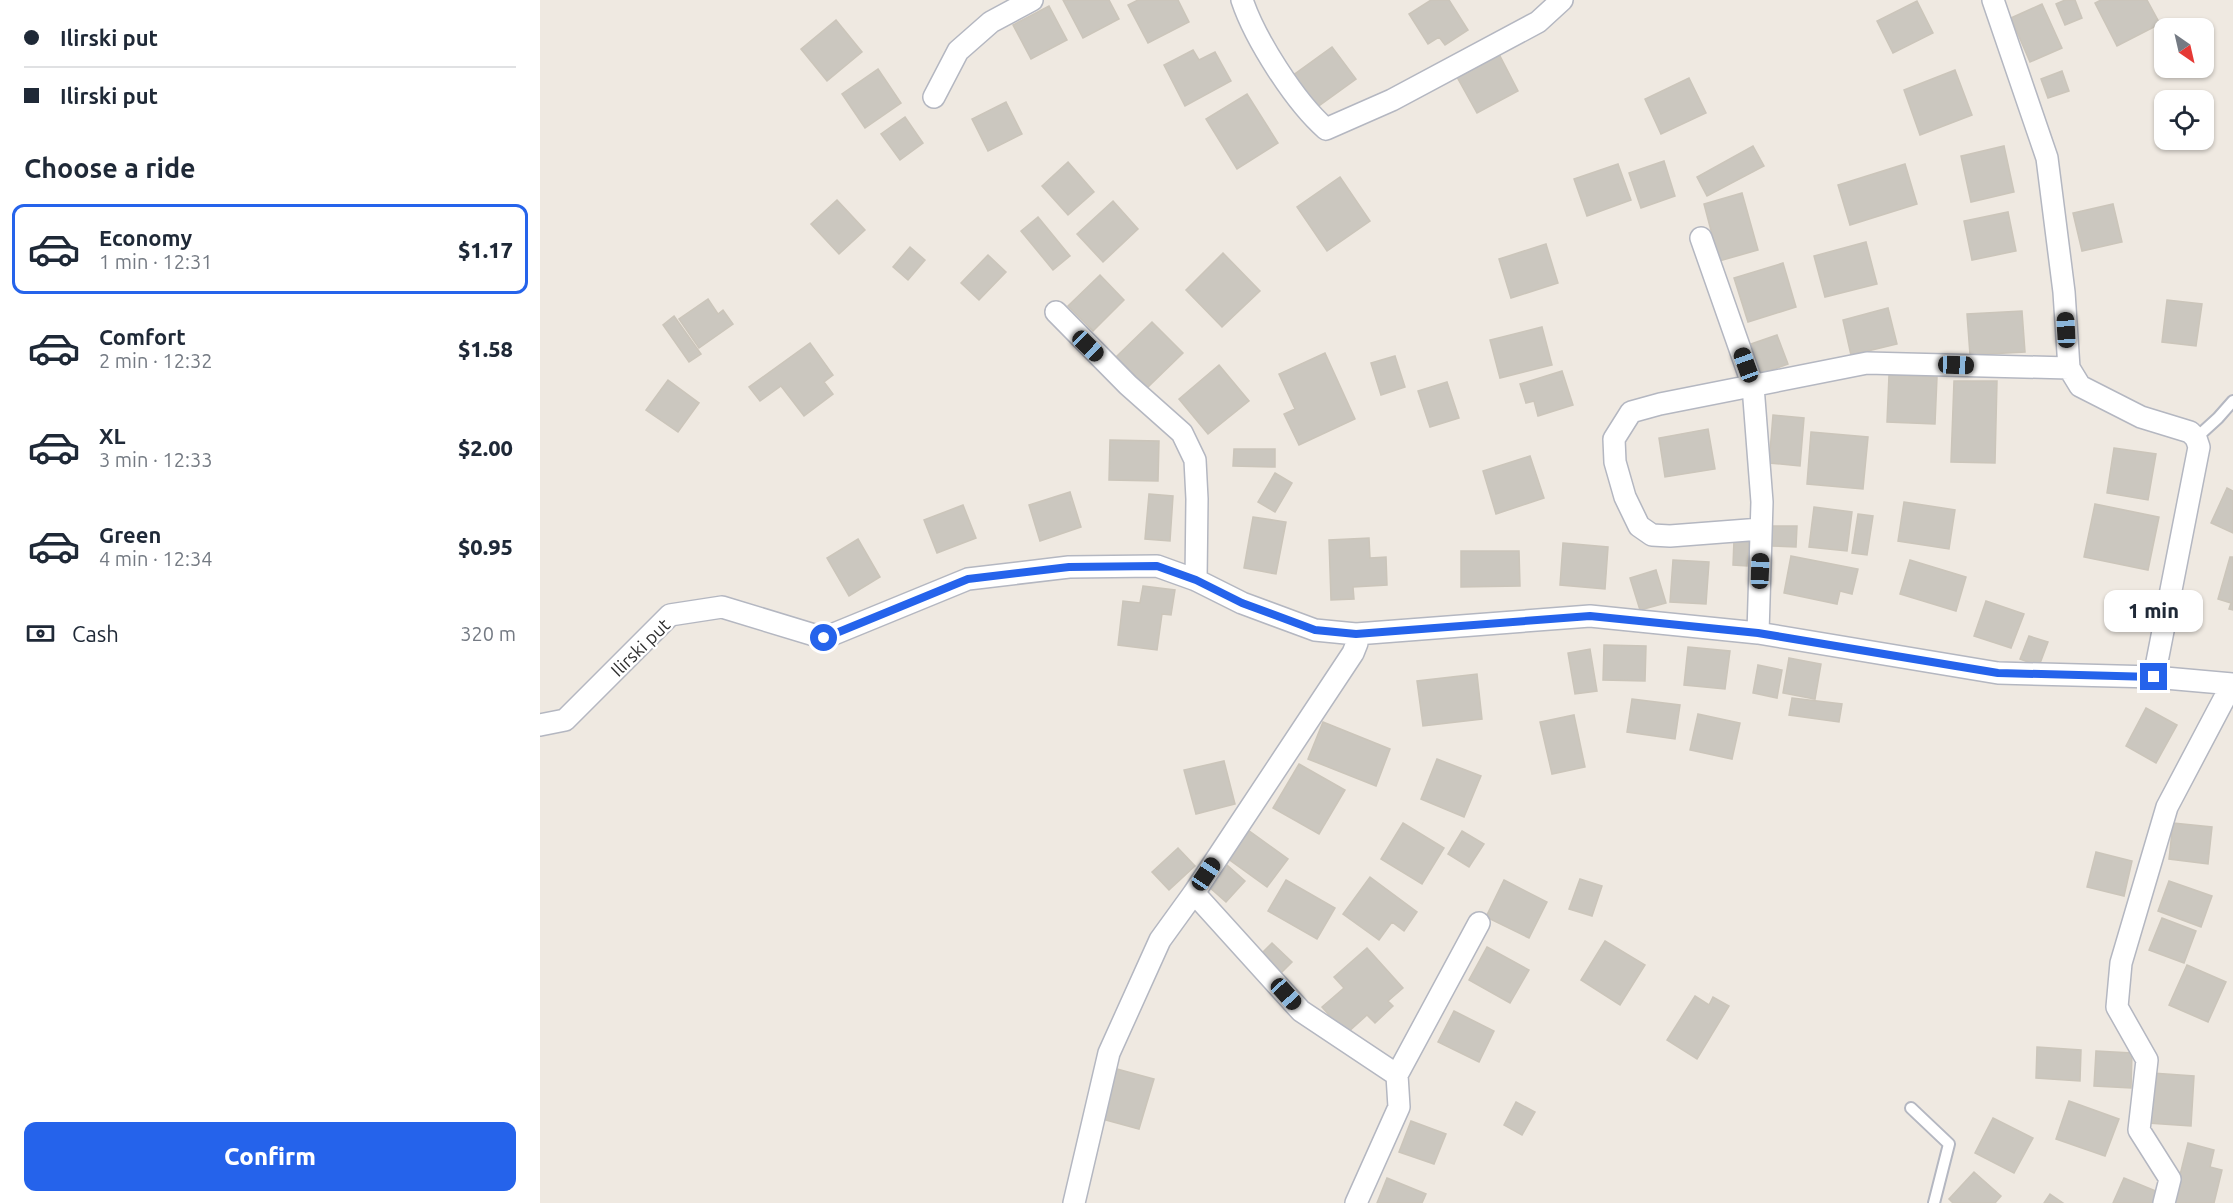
<!DOCTYPE html>
<html lang="en">
<head>
<meta charset="utf-8">
<style>
	:root { --surface:#fff; --page:#f6f6f7; --text:#1f2937; --muted:#747a83; --line:#e0e1e3; --accent:#2563eb }
	body { margin:0; font-family:Ubuntu,sans-serif; background:var(--page); color:var(--text); height:100vh; display:flex; flex-direction:column; font-size:22px; white-space:nowrap }
	* { box-sizing:border-box; margin:0 }
	p { font-size:20px; color:var(--muted) }
	.icon { flex:none; width:33px; height:33px; fill:none; stroke:currentColor; stroke-width:2; stroke-linecap:round; stroke-linejoin:round }
	.map { position:relative; flex:1; overflow:hidden }
	.sheet { display:flex; flex-direction:column; background:var(--surface); width:540px }
	.sheet>* { flex:none }
	.banner { display:grid; align-content:center; height:132px; padding:0 24px; background:var(--surface) }
	.needle { width:39px; rotate:146deg }
	.tools { position:absolute; left:1614px; top:18px; display:grid; gap:12px }
	.tools a { display:grid; place-items:center; width:60px; height:60px; border-radius:12px; background:var(--surface); box-shadow:0 2px 4px #0004; font-size:30px }
	.end { position:absolute; width:27px; height:27px; margin:-14px; border:8px solid #2563eb; background:#fff; box-shadow:0 0 0 3px #fff }
	.from { border-radius:50% }
	.bubble { position:absolute; height:42px; border-radius:12px; background:var(--surface); box-shadow:0 2px 4px #0004; font-size:20px; font-weight:800; line-height:42px; text-align:center }
	.car { position:absolute; width:18px; height:36px; margin:-18px -9px; border-radius:8px; box-shadow:0 0 4px 2px #0007; background:linear-gradient(#222 24%,#8ab4d8 0 40%,#222 0 76%,#8ab4d8 0 86%,#222 0) }
	.banner b { display:flex; align-items:center; gap:21px; height:57px; font-size:22px }
	.banner b+b { border-top:2px solid var(--line) }
	.banner i { width:15px; height:15px; background:var(--text) }
	ul { padding:0; list-style:none }
	li { display:flex; align-items:center; gap:18px; height:90px; margin:0 12px 9px; padding:0 12px; border:3px solid transparent; border-radius:12px }
	li div { flex:1 }
	li b { display:block; font-size:22px }
	li em { font-style:normal; font-weight:800 }
	li.current { border-color:var(--accent) }
	li>.icon { width:54px; height:54px; stroke-width:1.5 }
	h2 { padding:0 24px; font-size:27px; line-height:72px }
	.pay { display:flex; align-items:center; gap:15px; height:66px; padding:0 24px; font-size:22px }
	.pay p { margin-inline-start:auto }
	.cta { display:flex; gap:12px; margin-top:auto; padding:12px 24px }
	.cta a { flex:1; height:69px; border-radius:12px; background:var(--accent); color:#fff; font-size:24px; font-weight:800; line-height:69px; text-align:center }
	main { display:flex; flex:1; min-height:0 }
	.map>svg:first-child { display:block }
	.building { fill:#cbc7bf; stroke:#cbc5ba; stroke-width:1.5 }
	.lines { fill:none; stroke-linecap:round; stroke-linejoin:round }
	.lane-casing { stroke:#b4b7c1; stroke-width:14 }
	.street-casing { stroke:#b4b7c1; stroke-width:24 }
	.lane { stroke:#fff; stroke-width:10 }
	.street { stroke:#fff; stroke-width:21 }
	.route { stroke:#2563eb; stroke-width:8 }
	.labels { text-anchor:middle; dominant-baseline:central; stroke-width:4.5; stroke-linejoin:round; paint-order:stroke }
	.street-label { font-size:18px; fill:#2e2e2e; stroke:#fff }
</style>
</head>
<body>
<main>
<section class="sheet">
<div class="banner">
<b><i class="from"></i>Ilirski put</b>
<b><i></i>Ilirski put</b>
</div>
<h2>Choose a ride</h2>
<ul>
<li class="current"><svg class="icon" aria-label="car" viewBox="0 0 24 24"><path d="M5 17H2v-5l4-1 3-4h7l3 4 3 1v5h-3M9 17h6M6 11h13"/><circle cx="7" cy="17" r="2"/><circle cx="17" cy="17" r="2"/></svg><div><b>Economy</b><p>1 min · 12:31</p></div><em>$1.17</em></li>
<li><svg class="icon" aria-label="car" viewBox="0 0 24 24"><path d="M5 17H2v-5l4-1 3-4h7l3 4 3 1v5h-3M9 17h6M6 11h13"/><circle cx="7" cy="17" r="2"/><circle cx="17" cy="17" r="2"/></svg><div><b>Comfort</b><p>2 min · 12:32</p></div><em>$1.58</em></li>
<li><svg class="icon" aria-label="car" viewBox="0 0 24 24"><path d="M5 17H2v-5l4-1 3-4h7l3 4 3 1v5h-3M9 17h6M6 11h13"/><circle cx="7" cy="17" r="2"/><circle cx="17" cy="17" r="2"/></svg><div><b>XL</b><p>3 min · 12:33</p></div><em>$2.00</em></li>
<li><svg class="icon" aria-label="car" viewBox="0 0 24 24"><path d="M5 17H2v-5l4-1 3-4h7l3 4 3 1v5h-3M9 17h6M6 11h13"/><circle cx="7" cy="17" r="2"/><circle cx="17" cy="17" r="2"/></svg><div><b>Green</b><p>4 min · 12:34</p></div><em>$0.95</em></li>
</ul>
<div class="pay"><svg class="icon" aria-label="cash" viewBox="0 0 24 24"><path d="M3 7h18v10H3z"/><circle cx="12" cy="12" r="2"/></svg>Cash<p>320 m</p></div>
<div class="cta"><a>Confirm</a></div>
</section>
<div class="map">
<svg width="1693" height="1203" viewBox="0 0 1693 1203">
	<rect width="100%" height="100%" fill="#efe9e1"/>
	<path class="building" d="M 523,0 L 569,0 L 579,19 L 543,38 Z
		M 598,0 L 638,0 L 649,22 L 608,43 L 588,5 Z
		M 891,0 L 909,0 L 928,30 L 905,45 L 899,37 L 888,44 L 869,14 Z
		M 1525,0 L 1535,0 L 1542,18 L 1525,25 L 1516,4 Z
		M 1561,0 L 1607,0 L 1620,24 L 1577,46 L 1555,3 Z
		M 1377,1 L 1393,33 L 1353,53 L 1337,21 Z
		M 1502,4 L 1522,48 L 1490,62 L 1471,18 Z
		M 509,6 L 527,40 L 491,59 L 473,25 Z
		M 296,20 L 322,52 L 287,81 L 261,49 Z
		M 792,47 L 816,79 L 776,108 L 752,76 Z
		M 653,50 L 659,60 L 675,52 L 691,81 L 645,106 L 624,65 Z
		M 959,54 L 978,91 L 937,113 L 917,77 Z
		M 338,69 L 361,103 L 325,128 L 302,94 Z
		M 1415,70 L 1432,115 L 1380,135 L 1364,90 Z
		M 1522,71 L 1529,91 L 1508,98 L 1501,79 Z
		M 1149,78 L 1166,113 L 1121,134 L 1105,99 Z
		M 707,94 L 738,143 L 697,169 L 666,119 Z
		M 466,102 L 482,134 L 448,151 L 432,119 Z
		M 365,117 L 383,143 L 360,160 L 341,134 Z
		M 1213,146 L 1224,166 L 1167,196 L 1157,177 Z
		M 1464,146 L 1474,192 L 1431,202 L 1421,156 Z
		M 1124,161 L 1135,196 L 1101,208 L 1089,173 Z
		M 528,162 L 554,192 L 528,215 L 502,186 Z
		M 1078,164 L 1091,200 L 1047,216 L 1034,179 Z
		M 1365,164 L 1377,204 L 1310,225 L 1298,185 Z
		M 800,177 L 830,221 L 787,251 L 757,207 Z
		M 1202,193 L 1218,250 L 1179,261 L 1164,204 Z
		M 297,200 L 325,230 L 299,254 L 271,224 Z
		M 573,201 L 598,229 L 563,262 L 537,234 Z
		M 1573,204 L 1582,242 L 1542,251 L 1533,213 Z
		M 1468,212 L 1476,251 L 1432,260 L 1424,221 Z
		M 498,217 L 530,256 L 513,270 L 481,231 Z
		M 1326,242 L 1337,284 L 1285,297 L 1274,256 Z
		M 1006,244 L 1018,283 L 971,298 L 959,259 Z
		M 370,247 L 385,260 L 368,280 L 353,267 Z
		M 683,253 L 720,291 L 682,327 L 646,290 Z
		M 448,255 L 466,272 L 439,300 L 421,283 Z
		M 1243,263 L 1256,307 L 1208,322 L 1194,278 Z
		M 560,275 L 584,300 L 553,331 L 528,306 Z
		M 168,299 L 178,314 L 183,310 L 193,324 L 159,348 L 139,319 Z
		M 1627,300 L 1662,304 L 1656,346 L 1622,342 Z
		M 1348,308 L 1357,344 L 1311,355 L 1303,320 Z
		M 1482,311 L 1485,352 L 1430,355 L 1427,314 Z
		M 134,316 L 161,354 L 149,362 L 123,325 Z
		M 612,322 L 643,353 L 607,388 L 576,357 Z
		M 1002,327 L 1012,365 L 960,378 L 950,340 Z
		M 1237,335 L 1248,364 L 1219,375 L 1208,345 Z
		M 270,343 L 293,375 L 284,382 L 293,394 L 264,416 L 241,386 L 220,401 L 209,387 Z
		M 785,353 L 815,419 L 759,445 L 744,414 L 755,409 L 739,374 Z
		M 855,356 L 865,387 L 841,395 L 831,363 Z
		M 679,365 L 709,401 L 668,434 L 639,399 Z
		M 1022,371 L 1033,405 L 998,416 L 994,401 L 986,403 L 980,384 Z
		M 1349,375 L 1397,377 L 1395,424 L 1347,422 Z
		M 128,380 L 159,403 L 138,432 L 106,410 Z
		M 1414,381 L 1457,381 L 1455,463 L 1411,462 Z
		M 907,382 L 919,418 L 890,427 L 878,391 Z
		M 1233,415 L 1264,418 L 1260,466 L 1229,463 Z
		M 1168,429 L 1175,469 L 1125,477 L 1119,438 Z
		M 1271,432 L 1328,437 L 1323,489 L 1267,484 Z
		M 570,440 L 619,441 L 618,481 L 569,480 Z
		M 1574,448 L 1616,454 L 1608,500 L 1567,493 Z
		M 694,449 L 735,449 L 735,467 L 693,466 Z
		M 990,456 L 1004,498 L 956,514 L 943,471 Z
		M 735,473 L 752,483 L 735,512 L 718,502 Z
		M 1687,488 L 1693,491 L 1693,533 L 1671,523 Z
		M 530,492 L 541,527 L 500,541 L 489,505 Z
		M 609,494 L 633,496 L 630,541 L 605,539 Z
		M 1364,502 L 1415,510 L 1409,549 L 1358,541 Z
		M 1555,504 L 1619,517 L 1608,570 L 1544,557 Z
		M 423,505 L 436,538 L 397,553 L 384,520 Z
		M 1274,507 L 1312,512 L 1307,551 L 1269,547 Z
		M 1318,514 L 1333,516 L 1327,555 L 1312,553 Z
		M 713,517 L 746,522 L 736,574 L 704,568 Z
		M 1232,526 L 1257,526 L 1256,547 L 1232,546 Z
		M 829,538 L 830,558 L 846,557 L 847,585 L 813,587 L 814,599 L 791,600 L 789,540 Z
		M 318,539 L 340,577 L 309,596 L 287,558 Z
		M 1194,540 L 1209,542 L 1207,566 L 1193,565 Z
		M 1023,543 L 1068,547 L 1065,589 L 1020,585 Z
		M 921,551 L 979,551 L 980,586 L 921,587 Z
		M 1251,556 L 1318,569 L 1312,594 L 1300,591 L 1297,604 L 1244,593 Z
		M 1690,557 L 1693,557 L 1693,610 L 1689,609 L 1691,603 L 1678,599 Z
		M 1133,560 L 1169,562 L 1166,604 L 1130,602 Z
		M 1370,560 L 1426,577 L 1416,611 L 1360,594 Z
		M 1116,570 L 1126,603 L 1100,610 L 1090,578 Z
		M 603,586 L 635,590 L 631,615 L 622,614 L 617,650 L 578,645 L 583,601 L 600,603 Z
		M 1446,601 L 1484,614 L 1471,648 L 1434,636 Z
		M 1489,636 L 1508,642 L 1499,666 L 1480,659 Z
		M 1064,645 L 1106,646 L 1105,681 L 1063,680 Z
		M 1148,647 L 1190,651 L 1185,689 L 1144,685 Z
		M 1050,649 L 1057,691 L 1035,694 L 1028,653 Z
		M 1249,658 L 1281,664 L 1275,699 L 1243,693 Z
		M 1218,665 L 1242,670 L 1237,698 L 1213,693 Z
		M 937,674 L 942,719 L 883,726 L 877,681 Z
		M 1252,698 L 1302,704 L 1299,722 L 1249,715 Z
		M 1092,699 L 1140,705 L 1135,739 L 1087,732 Z
		M 1606,708 L 1637,725 L 1616,763 L 1586,746 Z
		M 1158,714 L 1200,723 L 1192,759 L 1150,750 Z
		M 1034,715 L 1045,767 L 1012,774 L 1000,722 Z
		M 783,722 L 850,749 L 836,786 L 768,759 Z
		M 897,759 L 941,776 L 924,817 L 881,799 Z
		M 684,761 L 695,804 L 656,814 L 644,770 Z
		M 759,764 L 805,790 L 779,834 L 733,808 Z
		M 863,823 L 904,848 L 882,884 L 841,859 Z
		M 1633,823 L 1672,827 L 1668,864 L 1629,859 Z
		M 708,830 L 748,859 L 727,887 L 687,858 Z
		M 922,831 L 944,844 L 929,867 L 908,854 Z
		M 638,848 L 655,866 L 629,890 L 612,872 Z
		M 1556,852 L 1592,861 L 1584,896 L 1547,887 Z
		M 687,865 L 705,881 L 686,902 L 669,887 Z
		M 830,877 L 877,912 L 864,931 L 852,922 L 839,940 L 803,914 Z
		M 1040,879 L 1062,886 L 1052,916 L 1029,909 Z
		M 746,880 L 795,908 L 777,939 L 728,911 Z
		M 964,880 L 1007,902 L 989,938 L 946,917 Z
		M 1629,881 L 1672,896 L 1661,927 L 1618,911 Z
		M 1622,918 L 1656,931 L 1644,963 L 1609,950 Z
		M 1065,941 L 1105,965 L 1080,1005 L 1041,980 Z
		M 732,943 L 752,962 L 740,974 L 720,955 Z
		M 947,947 L 989,970 L 970,1003 L 929,980 Z
		M 827,948 L 863,988 L 848,1001 L 853,1006 L 835,1023 L 827,1015 L 806,1034 L 782,1007 L 804,988 L 794,977 Z
		M 1647,965 L 1686,982 L 1668,1022 L 1629,1005 Z
		M 1155,996 L 1169,1005 L 1173,997 L 1189,1006 L 1157,1059 L 1127,1040 Z
		M 914,1011 L 954,1031 L 939,1062 L 898,1042 Z
		M 1497,1047 L 1541,1050 L 1540,1081 L 1496,1078 Z
		M 1556,1051 L 1592,1053 L 1591,1088 L 1554,1086 Z
		M 577,1069 L 614,1079 L 599,1129 L 562,1119 Z
		M 1612,1073 L 1654,1076 L 1651,1126 L 1608,1123 Z
		M 1529,1101 L 1579,1119 L 1565,1156 L 1516,1139 Z
		M 976,1102 L 995,1112 L 982,1135 L 964,1125 Z
		M 1453,1118 L 1493,1138 L 1474,1173 L 1435,1153 Z
		M 871,1121 L 906,1134 L 894,1164 L 859,1152 Z
		M 1648,1143 L 1674,1150 L 1670,1167 L 1682,1170 L 1674,1203 L 1633,1203 Z
		M 1434,1172 L 1461,1196 L 1455,1203 L 1413,1203 L 1409,1199 Z
		M 847,1178 L 886,1194 L 882,1203 L 837,1203 Z
		M 1584,1178 L 1618,1192 L 1614,1203 L 1573,1203 Z
		M 1510,1194 L 1523,1203 L 1504,1203 Z"/>
	<g class="lines">
		<defs>
			<path id="lane" d="M 1656,438 L 1678,418 L 1693,401
				M 1371,1108 L 1409,1144 L 1394,1203"/>
			<path id="street" d="M 702,0 C 715,39 755,102 786,129 L 852,100 L 998,22 L 1022,0
				M 1453,0 L 1507,158 L 1524,292 L 1529,368 L 1540,386 L 1601,417 L 1650,432 L 1656,438 L 1659,447 L 1614,677
				M 394,97 L 418,51 L 451,22 L 492,0
				M 1161,238 L 1213,386 L 1222,502 L 1218,633
				M 516,312 L 588,385 L 642,433 L 655,460 L 657,499 L 656,580
				M 1221,529 L 1130,536 L 1112,535 L 1099,526 L 1085,497 L 1075,462 L 1074,439 L 1091,412 L 1120,404 L 1327,363 L 1529,368
				M 816,634 L 817,643 L 813,653 L 654,893 L 761,1011 L 857,1075 L 939,923
				M 0,725 L 25,720 L 130,615 L 182,607 L 284,638 L 428,579 L 529,567 L 617,566 L 656,580 L 702,603 L 775,630 L 816,634 L 1050,616 L 1218,633 L 1458,673 L 1614,677 L 1693,684
				M 534,1203 L 569,1053 L 620,940 L 654,893
				M 816,1203 L 859,1107 L 857,1075
				M 1624,1203 L 1630,1179 L 1599,1130 L 1607,1060 L 1577,1007 L 1581,963 L 1627,807 L 1692,684"/>
		</defs>
		<use href="#lane" class="lane-casing"/>
		<use href="#street" class="street-casing"/>
		<use href="#lane" class="lane"/>
		<use href="#street" class="street"/>
	</g>
	<g class="lines">
		<path class="route" d="M 284,638 L 428,579 L 529,567 L 617,566 L 656,580 L 702,603 L 775,630 L 816,634 L 1050,616 L 1218,633 L 1458,673 L 1614,677"/>
	</g>
	<g class="labels">
		<g class="street-label">
			<text transform="translate(100 647) rotate(-44)">Ilirski put</text>
		</g>
	</g>
</svg>
<div class="tools">
<a><svg class="needle" viewBox="-14 -14 28 28"><path d="M0-13l5 13h-10z" fill="#e53935"/><path d="M0 13l5-13h-10z" fill="#747a83"/></svg></a>
<a><svg class="icon" aria-label="locate" viewBox="0 0 24 24"><circle cx="12" cy="12" r="6"/><path d="M12 2v4M12 18v4M2 12h4M18 12h4"/></svg></a>
</div>
<i class="end from" style="left:284px;top:638px"></i>
<i class="end" style="left:1614px;top:677px"></i>
<div class="bubble" style="left:1564px;top:590px;width:99px">1 min</div>
<i class="car" style="left:1526px;top:330px;rotate:357deg"></i>
<i class="car" style="left:548px;top:346px;rotate:134deg"></i>
<i class="car" style="left:1206px;top:365px;rotate:340deg"></i>
<i class="car" style="left:1416px;top:365px;rotate:92deg"></i>
<i class="car" style="left:1220px;top:571px;rotate:2deg"></i>
<i class="car" style="left:666px;top:874px;rotate:34deg"></i>
<i class="car" style="left:746px;top:994px;rotate:138deg"></i>
</div>
</main>
</body>
</html>
